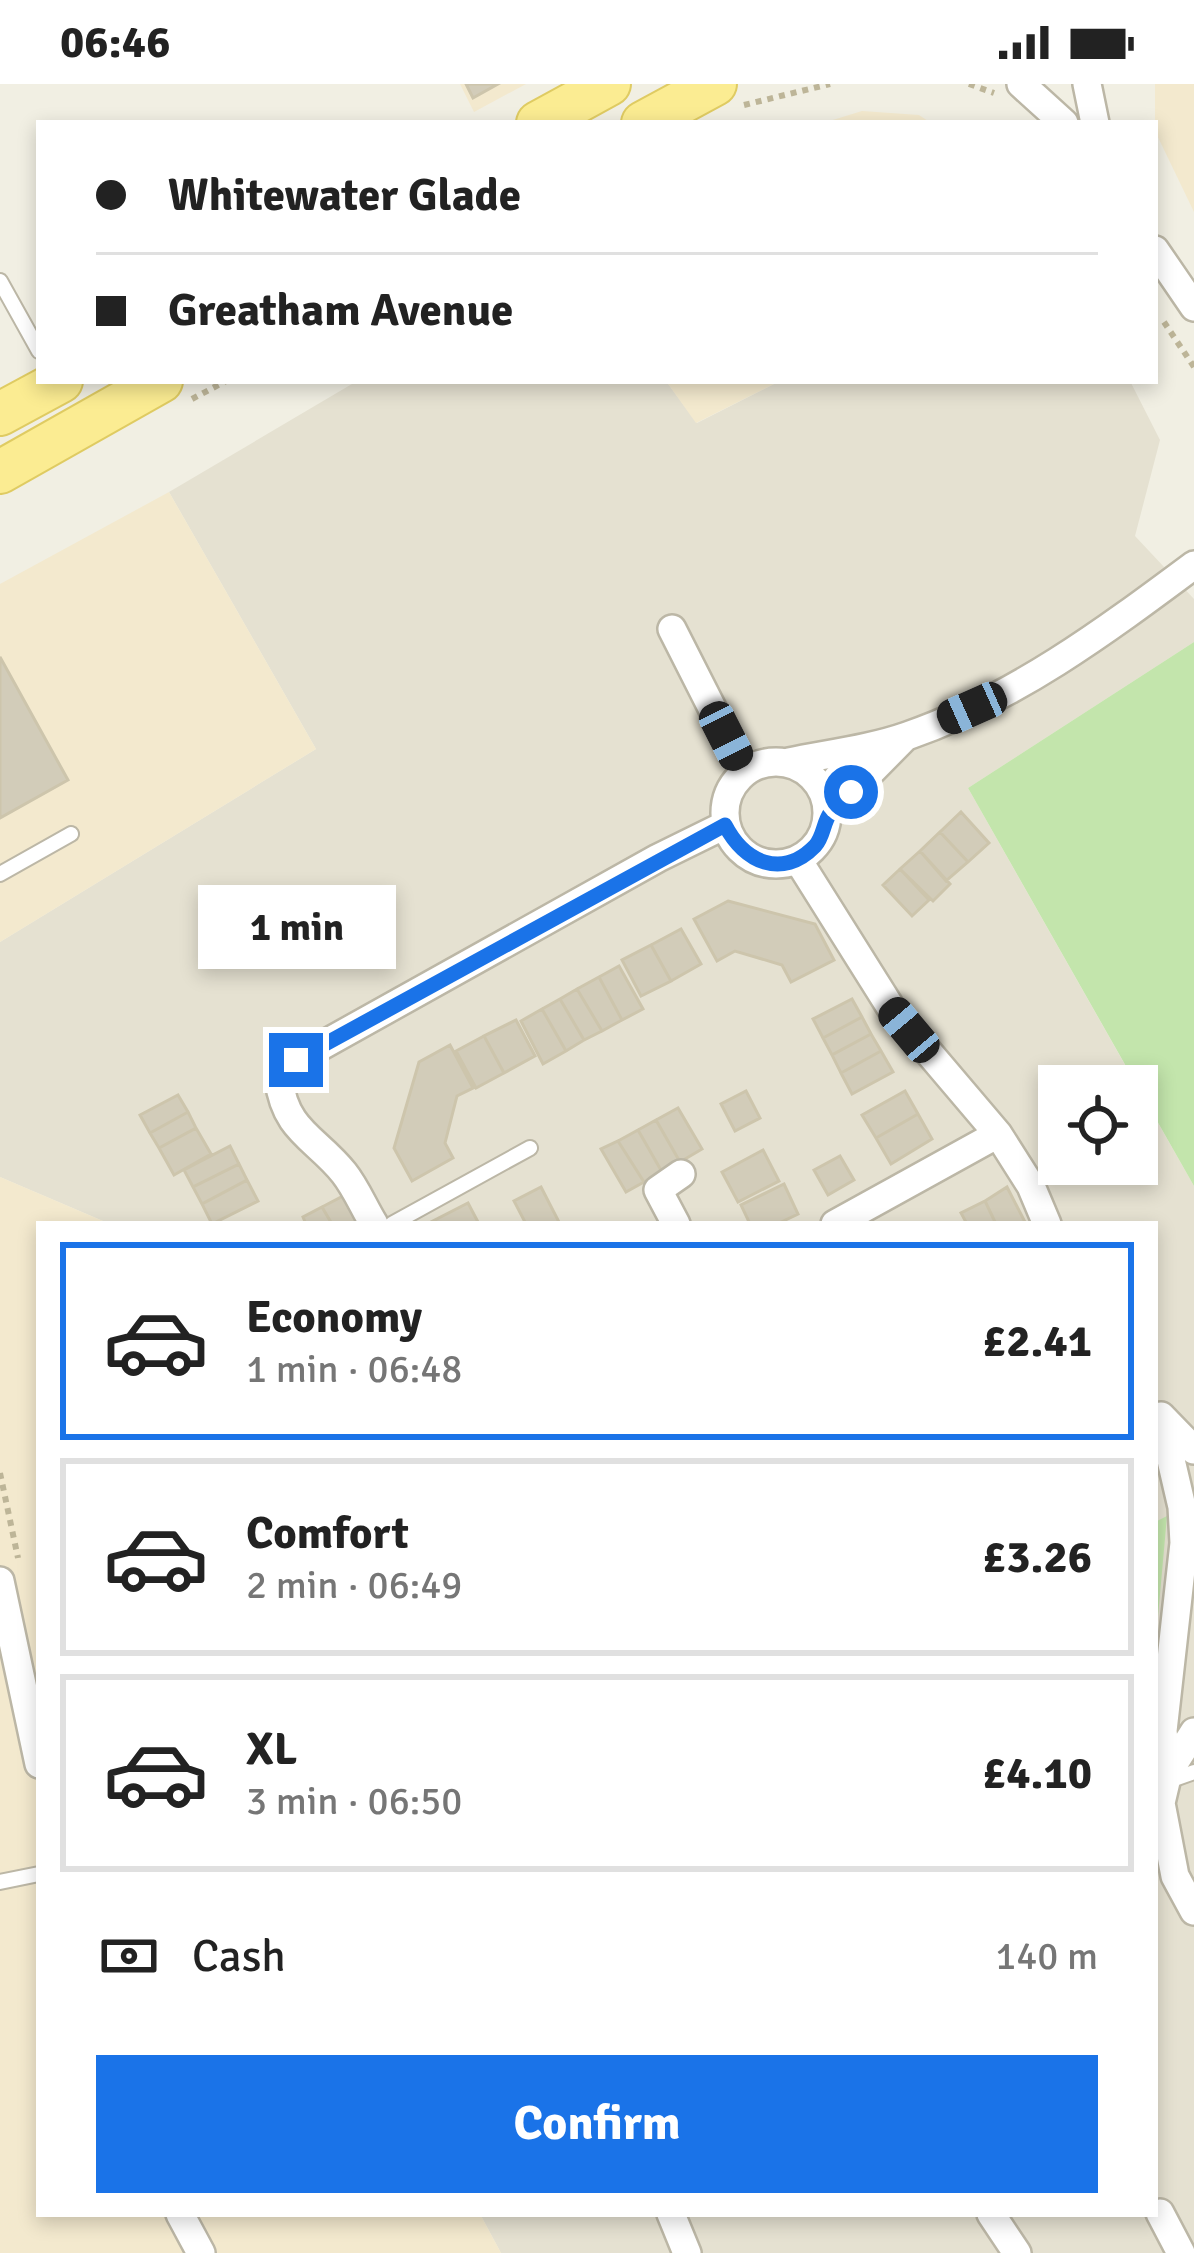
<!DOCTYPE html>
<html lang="en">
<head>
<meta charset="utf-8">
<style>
	:root { --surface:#fff; --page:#f2f2f2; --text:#222; --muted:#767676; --line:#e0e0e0; --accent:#1a73e8 }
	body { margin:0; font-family:Signika,sans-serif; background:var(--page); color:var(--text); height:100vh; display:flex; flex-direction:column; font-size:45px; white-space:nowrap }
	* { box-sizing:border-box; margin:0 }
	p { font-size:39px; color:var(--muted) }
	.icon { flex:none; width:66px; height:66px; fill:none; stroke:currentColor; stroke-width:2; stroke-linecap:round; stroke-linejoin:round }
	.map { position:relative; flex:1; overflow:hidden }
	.side { position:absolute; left:36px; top:1137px; width:1122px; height:996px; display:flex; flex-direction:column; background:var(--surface); border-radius:0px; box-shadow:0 6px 18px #0003 }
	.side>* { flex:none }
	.hud { position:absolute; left:36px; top:36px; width:1122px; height:264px; border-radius:0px; box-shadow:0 6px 18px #0003; display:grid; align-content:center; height:264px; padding:0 60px; background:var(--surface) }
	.fabs { position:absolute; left:1038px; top:981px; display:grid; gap:24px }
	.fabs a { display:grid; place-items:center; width:120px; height:120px; border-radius:0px; background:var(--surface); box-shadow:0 6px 18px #0003; font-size:60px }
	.end { position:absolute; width:54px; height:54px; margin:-27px; border:15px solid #1a73e8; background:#fff; box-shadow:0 0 0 6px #fff }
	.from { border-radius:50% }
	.bubble { position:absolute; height:84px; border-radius:0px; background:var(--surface); box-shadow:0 6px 18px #0003; font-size:39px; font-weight:800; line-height:84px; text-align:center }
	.car { position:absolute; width:36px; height:72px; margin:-36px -18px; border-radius:15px; box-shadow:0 0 9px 3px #0007; background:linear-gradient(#222 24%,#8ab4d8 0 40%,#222 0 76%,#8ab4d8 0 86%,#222 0) }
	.hud b { display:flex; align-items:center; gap:42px; height:114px; font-size:45px }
	.hud b+b { border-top:3px solid var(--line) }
	.hud i { width:30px; height:30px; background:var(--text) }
	ul { padding:21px 0 0; list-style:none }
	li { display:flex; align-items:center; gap:36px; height:198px; margin:0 24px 18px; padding:0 36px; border:6px solid var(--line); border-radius:0px }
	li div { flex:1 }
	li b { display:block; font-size:45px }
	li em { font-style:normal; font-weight:800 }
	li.on { border-color:var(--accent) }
	li>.icon { width:108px; height:108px; stroke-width:1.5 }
	.pay { display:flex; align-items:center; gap:30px; height:132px; padding:0 60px; font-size:45px }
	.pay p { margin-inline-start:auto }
	.action { display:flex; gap:24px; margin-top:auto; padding:24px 60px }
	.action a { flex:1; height:138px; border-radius:0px; background:var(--accent); color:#fff; font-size:48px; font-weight:800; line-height:138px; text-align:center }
	.status { display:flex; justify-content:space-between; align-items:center; height:84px; padding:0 60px; background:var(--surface); direction:ltr }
	.status svg { height:33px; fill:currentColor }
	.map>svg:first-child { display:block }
	.residential { fill:#e5e1d1 }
	.commercial { fill:#f3e9ce }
	.green { fill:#c3e5ac }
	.building { fill:#d2ccb9; stroke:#cdc5ac; stroke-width:3 }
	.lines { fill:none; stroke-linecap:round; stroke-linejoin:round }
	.service-casing { stroke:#bcb7a6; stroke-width:18 }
	.minor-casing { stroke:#bcb7a6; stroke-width:32 }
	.primary-casing { stroke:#dfcb62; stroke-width:46 }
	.path { stroke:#bdb598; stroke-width:6; stroke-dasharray:6 6; stroke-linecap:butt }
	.service { stroke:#fff; stroke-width:14 }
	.minor { stroke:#fff; stroke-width:27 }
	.primary { stroke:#fbec92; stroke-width:42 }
	.route { stroke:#1a73e8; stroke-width:15 }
</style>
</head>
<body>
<div class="status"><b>06:46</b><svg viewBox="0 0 49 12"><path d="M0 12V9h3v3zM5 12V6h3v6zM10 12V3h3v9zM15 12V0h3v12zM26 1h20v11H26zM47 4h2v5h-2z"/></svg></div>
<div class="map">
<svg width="1194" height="2169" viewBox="0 0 1194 2169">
	<rect width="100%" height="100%" fill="#f1efe3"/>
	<path class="residential" d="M 357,297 L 666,297 L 697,339 L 780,297 L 1130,297 L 1160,356 L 1135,452 L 1194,515 L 1194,558 L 968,704 L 1137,1002 L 1059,1002 L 1059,1080 L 1137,1080 L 1137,1002 L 1194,1102 L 1194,2169 L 501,2169 L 480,2130 L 1155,2130 L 1155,1140 L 110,1140 L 0,1093 L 0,858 L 316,665 L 169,408 Z"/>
	<path class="commercial" d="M 460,0 L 526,0 L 474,28 Z
		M 1155,0 L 1194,0 L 1194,128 L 1155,47 Z
		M 862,27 L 919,31 L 931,39 L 823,39 Z
		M 666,297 L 780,297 L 696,339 Z
		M 169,408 L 316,665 L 0,858 L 0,500 Z
		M 0,1093 L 110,1140 L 39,1140 L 39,2130 L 480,2130 L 501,2169 L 0,2169 Z"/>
	<path class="green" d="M 1194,558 L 1194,1102 L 968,704 Z
		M 1167,1432 L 1155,1566 L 1155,1438 Z"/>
	<path class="building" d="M 466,0 L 498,0 L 473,14 Z
		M 0,573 L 68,696 L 0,734 Z
		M 961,728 L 989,759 L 968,778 L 940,748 Z
		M 940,748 L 968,778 L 946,797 L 920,767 Z
		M 920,767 L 950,800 L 933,817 L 900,785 Z
		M 900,785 L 929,816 L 912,832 L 883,801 Z
		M 728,817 L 815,840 L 834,876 L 791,898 L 782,881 L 735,867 L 717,877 L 694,835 Z
		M 681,845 L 701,880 L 671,897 L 651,861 Z
		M 651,861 L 671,897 L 641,912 L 622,876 Z
		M 619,882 L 643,925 L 622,936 L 599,893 Z
		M 599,893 L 622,936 L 602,947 L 577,905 Z
		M 577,905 L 602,947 L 584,956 L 560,915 Z
		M 560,915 L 584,956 L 566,967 L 542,925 Z
		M 852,915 L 862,933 L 823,954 L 813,935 Z
		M 542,925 L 566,967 L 543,980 L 521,937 Z
		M 862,933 L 871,950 L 832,971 L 823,954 Z
		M 516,936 L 535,972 L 504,989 L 484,952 Z
		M 871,950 L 881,967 L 841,989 L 832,971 Z
		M 484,952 L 504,989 L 476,1004 L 456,967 Z
		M 450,961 L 473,1004 L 457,1012 L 445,1059 L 453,1074 L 412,1097 L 394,1064 L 419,978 Z
		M 881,967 L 893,988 L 852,1010 L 841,989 Z
		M 746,1007 L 760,1034 L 735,1047 L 721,1020 Z
		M 905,1007 L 918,1030 L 876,1054 L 862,1031 Z
		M 178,1011 L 188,1028 L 150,1049 L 140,1031 Z
		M 678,1024 L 702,1065 L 680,1078 L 656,1036 Z
		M 188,1028 L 196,1044 L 159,1064 L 150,1049 Z
		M 918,1030 L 932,1055 L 891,1080 L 876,1054 Z
		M 656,1036 L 680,1078 L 662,1088 L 638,1046 Z
		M 196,1044 L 211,1070 L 174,1091 L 159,1064 Z
		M 638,1046 L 662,1088 L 644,1098 L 618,1057 Z
		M 618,1057 L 644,1098 L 626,1108 L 601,1065 Z
		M 230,1062 L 239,1080 L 193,1103 L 184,1086 Z
		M 763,1066 L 779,1097 L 738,1118 L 722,1088 Z
		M 840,1072 L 854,1096 L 828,1111 L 814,1086 Z
		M 239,1080 L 247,1096 L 202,1120 L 193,1103 Z
		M 247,1096 L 258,1117 L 212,1140 L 202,1120 Z
		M 784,1100 L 798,1130 L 777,1140 L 750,1140 L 741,1121 Z
		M 541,1103 L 560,1140 L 526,1140 L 514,1117 Z
		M 1007,1103 L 1026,1140 L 996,1140 L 985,1117 Z
		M 343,1112 L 358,1140 L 332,1140 L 322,1123 Z
		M 985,1117 L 996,1140 L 967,1140 L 961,1129 Z
		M 468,1119 L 479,1140 L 431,1138 Z
		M 322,1123 L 332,1140 L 306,1140 L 303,1133 Z"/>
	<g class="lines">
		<defs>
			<path id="service" d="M 0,197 L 39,267
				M 0,790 L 71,750
				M 392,1140 L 530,1064
				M 1166,1698 L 1194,1688
				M 0,1798 L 39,1790"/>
			<path id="minor" d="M 1021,0 L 1064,39
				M 1087,0 L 1095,39
				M 1155,166 L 1194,223
				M 672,545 L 744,687
				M725 729a51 51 0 1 1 102 0a51 51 0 1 1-102 0Z
				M 789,678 C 827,670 870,665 907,652 C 1014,615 1104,548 1194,481
				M 829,730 L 905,653
				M 798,776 L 891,924 L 998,1050 L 1031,1102 L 1047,1140
				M 374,1140 C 364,1124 356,1104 344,1089 C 316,1054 285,1047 279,996 L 296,976 L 658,774 L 725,741
				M 676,1140 L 658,1106 L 681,1090
				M 835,1140 L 998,1050
				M 1161,1332 L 1194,1366
				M 1161,1333 L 1182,1423 L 1184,1459 L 1163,1647 L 1168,1689 L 1161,1719 L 1175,1792 L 1194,1827
				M 0,1497 L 39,1680
				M 1168,1689 L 1194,1648
				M 1160,2129 L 1181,2169
				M 180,2130 L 201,2169
				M 671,2130 L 687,2169
				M 991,2130 L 1017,2169"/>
			<path id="primary" d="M 538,39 L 609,0
				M 643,39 L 715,0
				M 0,330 L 61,297
				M 0,388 L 161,297"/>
		</defs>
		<use href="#service" class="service-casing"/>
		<use href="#minor" class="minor-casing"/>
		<use href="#primary" class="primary-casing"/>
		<path class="path" d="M 969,0 L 994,9
			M 744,21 L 830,0
			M 1164,238 L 1194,283
			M 192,315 L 226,297
			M 0,1389 L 18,1474"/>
		<use href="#service" class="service"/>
		<use href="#minor" class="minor"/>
		<use href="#primary" class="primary"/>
	</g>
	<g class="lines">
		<path class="route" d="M 296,976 L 725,741 C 744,778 782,796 815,762 C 824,752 823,738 831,728 C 836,721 845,714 851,708"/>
	</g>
</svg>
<div class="fabs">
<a><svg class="icon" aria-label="locate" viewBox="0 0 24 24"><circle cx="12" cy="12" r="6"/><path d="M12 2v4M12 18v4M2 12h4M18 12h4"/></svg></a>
</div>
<i class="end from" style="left:851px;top:708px"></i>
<i class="end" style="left:296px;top:976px"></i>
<div class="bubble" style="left:198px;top:801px;width:198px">1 min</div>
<i class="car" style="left:972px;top:624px;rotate:246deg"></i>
<i class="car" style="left:726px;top:652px;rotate:153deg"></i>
<i class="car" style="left:909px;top:946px;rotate:320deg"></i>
<div class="hud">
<b><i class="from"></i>Whitewater Glade</b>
<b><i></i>Greatham Avenue</b>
</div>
<section class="side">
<ul>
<li class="on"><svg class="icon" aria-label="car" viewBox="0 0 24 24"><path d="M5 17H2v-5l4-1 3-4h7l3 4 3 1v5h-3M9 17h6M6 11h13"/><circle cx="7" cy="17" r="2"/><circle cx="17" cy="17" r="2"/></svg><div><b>Economy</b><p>1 min · 06:48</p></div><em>£2.41</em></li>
<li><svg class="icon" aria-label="car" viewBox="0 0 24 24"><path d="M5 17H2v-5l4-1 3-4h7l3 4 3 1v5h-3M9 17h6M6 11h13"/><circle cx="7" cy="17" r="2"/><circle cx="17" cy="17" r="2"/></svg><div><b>Comfort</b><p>2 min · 06:49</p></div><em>£3.26</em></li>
<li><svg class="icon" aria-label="car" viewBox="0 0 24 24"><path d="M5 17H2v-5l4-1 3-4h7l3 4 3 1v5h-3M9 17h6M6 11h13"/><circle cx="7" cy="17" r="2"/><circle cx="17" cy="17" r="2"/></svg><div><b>XL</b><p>3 min · 06:50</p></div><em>£4.10</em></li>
</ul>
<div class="pay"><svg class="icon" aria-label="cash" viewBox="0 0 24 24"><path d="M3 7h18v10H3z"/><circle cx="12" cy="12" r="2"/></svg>Cash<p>140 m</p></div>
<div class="action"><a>Confirm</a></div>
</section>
</div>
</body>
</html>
